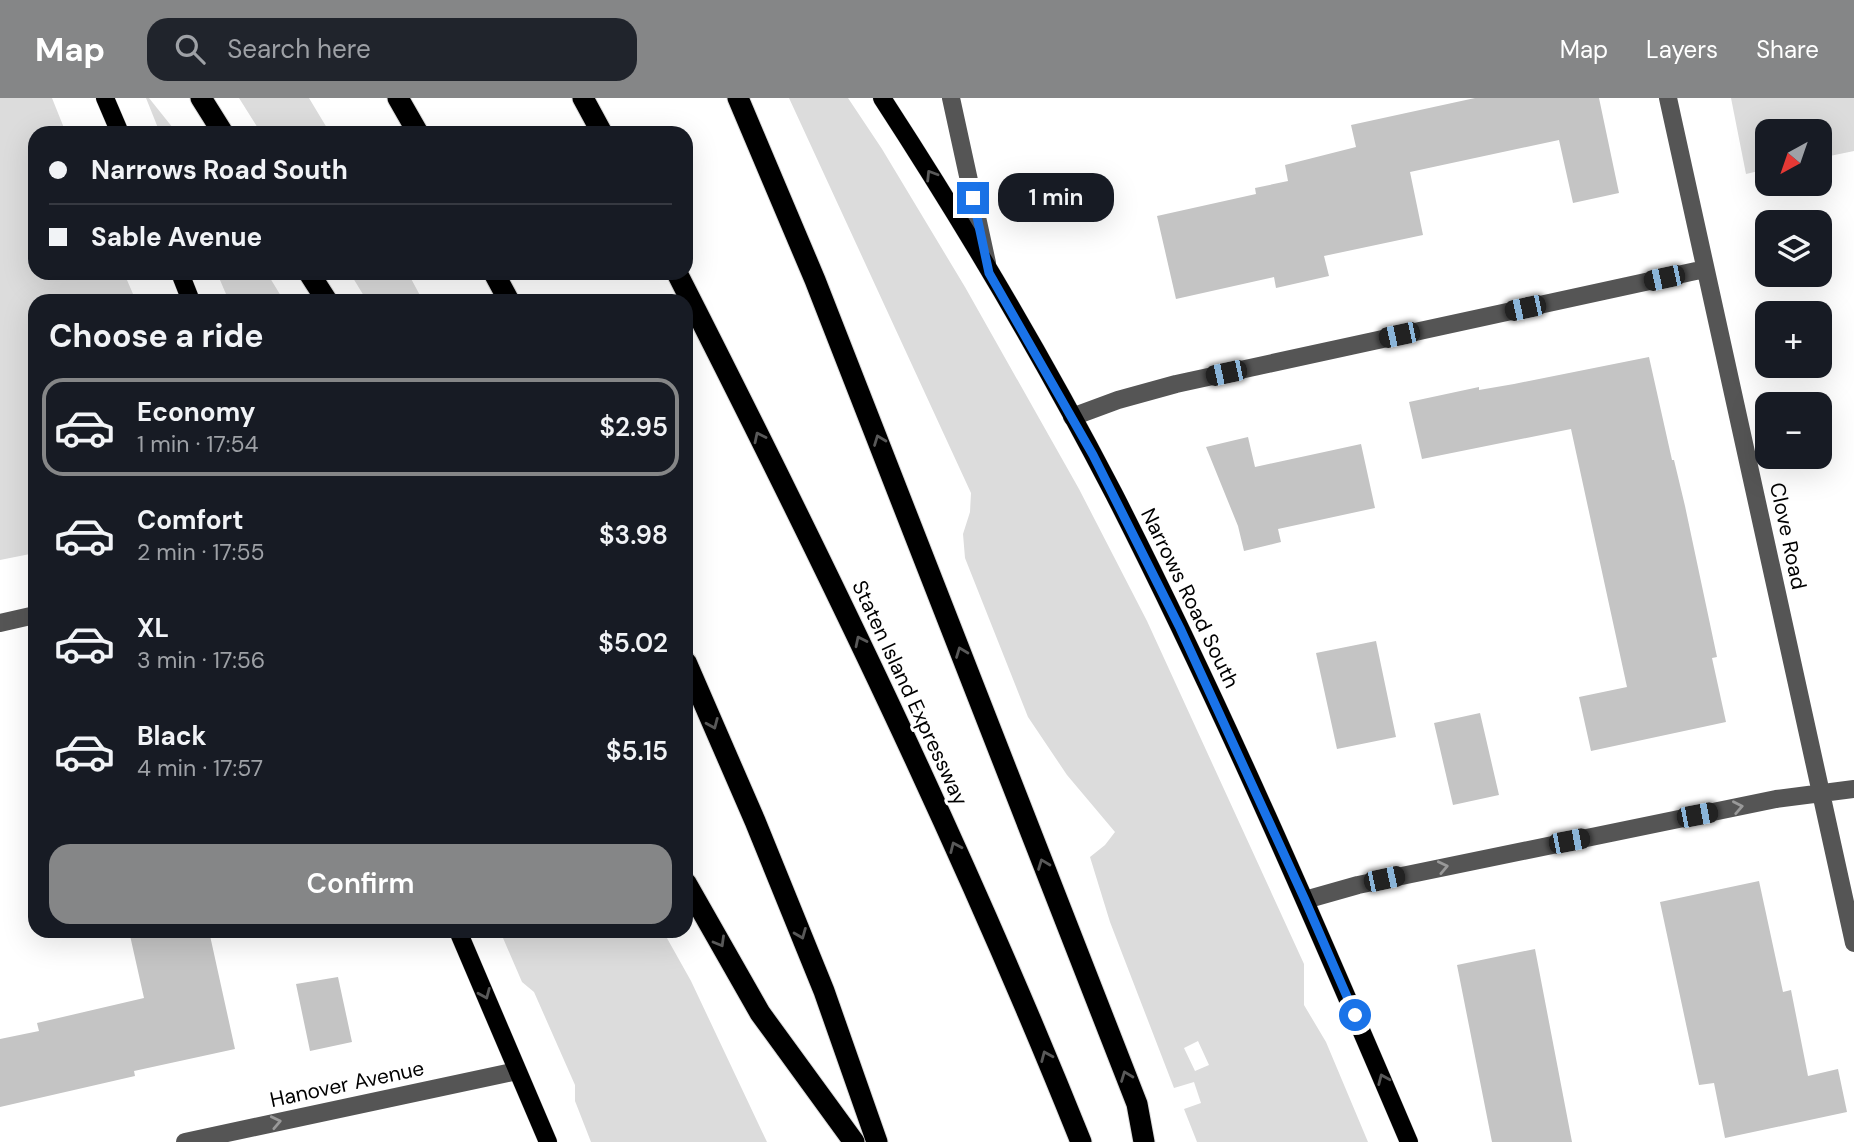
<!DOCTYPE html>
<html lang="en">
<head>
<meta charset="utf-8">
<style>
	:root { --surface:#171b24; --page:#20242c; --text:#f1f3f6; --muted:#9ea1a6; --line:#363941; --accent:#858687 }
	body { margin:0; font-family:"DM Sans",sans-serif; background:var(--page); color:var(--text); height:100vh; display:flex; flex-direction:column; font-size:26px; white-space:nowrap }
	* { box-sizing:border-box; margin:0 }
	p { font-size:23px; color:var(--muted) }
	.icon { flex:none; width:38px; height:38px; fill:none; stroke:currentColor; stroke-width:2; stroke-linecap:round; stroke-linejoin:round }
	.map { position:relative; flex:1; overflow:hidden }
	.panel { position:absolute; left:28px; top:196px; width:665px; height:644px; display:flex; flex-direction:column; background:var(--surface); border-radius:21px; box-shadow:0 7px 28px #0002 }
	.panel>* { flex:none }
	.top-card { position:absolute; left:28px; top:28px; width:665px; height:154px; border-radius:21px; box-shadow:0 7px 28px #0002; display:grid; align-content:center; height:154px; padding:0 21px; background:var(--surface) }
	.needle { width:46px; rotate:220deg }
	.tools { position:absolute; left:1755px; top:21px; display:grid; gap:14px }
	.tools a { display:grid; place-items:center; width:77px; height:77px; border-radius:14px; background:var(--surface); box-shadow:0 7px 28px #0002; font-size:35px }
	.end { position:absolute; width:32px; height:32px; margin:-16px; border:9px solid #1a73e8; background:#fff; box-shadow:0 0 0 4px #fff }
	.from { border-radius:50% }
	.bubble { position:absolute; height:49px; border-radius:21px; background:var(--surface); box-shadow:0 7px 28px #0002; font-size:23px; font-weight:600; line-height:49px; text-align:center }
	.car { position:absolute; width:21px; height:42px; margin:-21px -10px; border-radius:9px; box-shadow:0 0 5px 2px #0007; background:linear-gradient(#222 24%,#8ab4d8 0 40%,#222 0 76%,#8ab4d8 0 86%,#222 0) }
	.top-card b { display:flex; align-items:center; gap:24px; height:66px; font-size:26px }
	.top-card b+b { border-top:2px solid var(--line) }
	.top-card i { width:18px; height:18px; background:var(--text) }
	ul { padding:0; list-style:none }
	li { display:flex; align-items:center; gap:21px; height:98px; margin:0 14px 10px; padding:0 7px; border:4px solid transparent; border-radius:21px }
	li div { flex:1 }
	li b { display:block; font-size:26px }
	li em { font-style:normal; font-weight:600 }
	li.on { border-color:var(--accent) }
	li>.icon { width:63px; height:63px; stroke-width:1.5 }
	h2 { padding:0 21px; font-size:32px; line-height:84px }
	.primary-button { display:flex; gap:14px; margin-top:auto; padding:14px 21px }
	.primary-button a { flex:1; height:80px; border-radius:21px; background:var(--accent); color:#fff; font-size:28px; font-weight:600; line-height:80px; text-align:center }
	header { display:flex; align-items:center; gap:42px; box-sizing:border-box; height:98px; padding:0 35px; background:var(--accent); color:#fff }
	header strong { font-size:33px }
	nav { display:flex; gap:38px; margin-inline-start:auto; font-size:24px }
	.search { width:490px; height:63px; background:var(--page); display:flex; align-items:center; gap:18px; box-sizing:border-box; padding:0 24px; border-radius:21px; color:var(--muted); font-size:26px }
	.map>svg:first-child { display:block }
	.green { fill:#dcdcdc; fill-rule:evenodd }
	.building { fill:#c4c4c4 }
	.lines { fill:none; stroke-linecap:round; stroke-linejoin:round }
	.major-casing { stroke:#dbdbdb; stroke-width:19 }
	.highway-casing { stroke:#dbdbdb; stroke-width:23 }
	.minor { stroke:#555; stroke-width:18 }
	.major { stroke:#000; stroke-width:18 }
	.highway { stroke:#000; stroke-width:21 }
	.oneway { stroke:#595959 }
	.oneway2 { stroke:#999 }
	.route { stroke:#1a73e8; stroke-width:9 }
	.labels { text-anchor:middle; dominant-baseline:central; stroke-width:6; stroke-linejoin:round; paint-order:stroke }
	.street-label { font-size:21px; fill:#000; stroke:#fff }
</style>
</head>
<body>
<header>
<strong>Map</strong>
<div class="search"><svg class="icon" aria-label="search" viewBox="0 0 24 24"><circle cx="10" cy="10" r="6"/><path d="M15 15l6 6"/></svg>Search here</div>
<nav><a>Map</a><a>Layers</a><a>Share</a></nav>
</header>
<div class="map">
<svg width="1854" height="1044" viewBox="0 0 1854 1044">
	<rect width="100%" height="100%" fill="#fff"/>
	<path class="green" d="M 0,0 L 52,0 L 66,35 L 35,35 L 35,175 L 124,175 L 136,203 L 35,203 L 35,455 L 0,462 Z
		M 146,0 L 149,0 L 177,35 L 160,35 Z
		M 239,0 L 309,0 L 330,35 L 261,35 Z
		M 789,0 L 848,0 L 882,51 L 965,189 L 1079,391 L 1147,523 L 1304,866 L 1304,907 L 1326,944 L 1368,1044 L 1197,1044 L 1184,1011 L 1201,1005 L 1194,984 L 1174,990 L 1110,824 L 1090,759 L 1105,747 L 1115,734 L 1067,677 L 1028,619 L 965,460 L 963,436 L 970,414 L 971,395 ZM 1198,943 L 1209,967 L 1195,973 L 1184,950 Z
		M 1731,0 L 1854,0 L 1854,53 L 1820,60 L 1820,33 L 1768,33 L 1767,71 L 1746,76 Z
		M 217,175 L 267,175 L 284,203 L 229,203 Z
		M 350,175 L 408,175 L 423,203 L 367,203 Z
		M 500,833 L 663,833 L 691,883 L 767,1044 L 591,1044 L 575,1003 L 575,987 L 534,894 L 522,884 Z"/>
	<path class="building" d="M 1475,0 L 1599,0 L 1619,95 L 1573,105 L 1559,42 L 1410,74 L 1423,137 L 1324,158 L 1329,178 L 1276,190 L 1274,179 L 1176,201 L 1157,118 L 1256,96 L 1255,90 L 1288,83 L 1285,67 L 1356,49 L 1351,27 Z
		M 1649,259 L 1672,362 L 1674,362 L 1685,408 L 1717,559 L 1712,560 L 1726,624 L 1591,653 L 1579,599 L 1627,589 L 1571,331 L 1422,361 L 1409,304 L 1479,289 L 1479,292 L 1514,286 Z
		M 1248,339 L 1255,369 L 1361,346 L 1375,410 L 1278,431 L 1281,444 L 1244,453 L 1238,428 L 1206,349 Z
		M 1376,543 L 1396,639 L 1337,651 L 1316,555 Z
		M 1480,615 L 1499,697 L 1453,707 L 1434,625 Z
		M 1759,783 L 1783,894 L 1791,892 L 1808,978 L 1838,971 L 1847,1014 L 1725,1040 L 1714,985 L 1699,987 L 1660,804 Z
		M 129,833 L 209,833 L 235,951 L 134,973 L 135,978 L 0,1009 L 0,941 L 39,933 L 37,925 L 144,900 Z
		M 1535,851 L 1572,1044 L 1492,1044 L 1457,867 Z
		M 338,879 L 352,944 L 310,953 L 296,886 Z"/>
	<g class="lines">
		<defs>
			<path id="major" d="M 105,0 L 120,35
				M 882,0 C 964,126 1045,263 1114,396 C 1222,608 1316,826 1409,1044
				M 180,175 L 191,203
				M 458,833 L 548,1044"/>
			<path id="highway" d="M 201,0 L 223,35
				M 398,0 L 418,35
				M 583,0 L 602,35
				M 738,0 L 815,182 L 1137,1006 L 1144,1044
				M 309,175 L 327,203
				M 494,175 L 509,203
				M 677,175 C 822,460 962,747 1081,1044
				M 686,564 L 755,723 L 824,893 L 877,1044
				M 686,785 L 760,915 L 854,1044"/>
		</defs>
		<use href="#major" class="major-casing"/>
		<use href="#highway" class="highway-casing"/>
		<path class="minor" d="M 951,0 L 987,165
			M 1668,0 L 1854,845
			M 1072,319 L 1118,302 L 1176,286 L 1705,171
			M 0,525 L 35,517
			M 1305,802 L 1358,787 L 1776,701 L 1854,691
			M 185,1044 L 517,973"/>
		<use href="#major" class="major"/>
		<use href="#highway" class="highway"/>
	</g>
	<defs><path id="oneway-chevron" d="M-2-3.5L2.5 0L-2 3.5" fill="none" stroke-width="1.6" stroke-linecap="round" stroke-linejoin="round" transform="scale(1.75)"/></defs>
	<g class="oneway">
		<use href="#oneway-chevron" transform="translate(931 77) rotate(-122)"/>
		<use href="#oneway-chevron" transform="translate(759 339) rotate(-116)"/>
		<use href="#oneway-chevron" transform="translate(879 342) rotate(-111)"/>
		<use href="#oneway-chevron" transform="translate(860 543) rotate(-116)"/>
		<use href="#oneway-chevron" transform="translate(961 554) rotate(-111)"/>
		<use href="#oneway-chevron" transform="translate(713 626) rotate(67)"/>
		<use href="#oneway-chevron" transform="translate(955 749) rotate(-114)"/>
		<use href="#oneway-chevron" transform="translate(1043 766) rotate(-111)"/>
		<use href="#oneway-chevron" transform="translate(801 836) rotate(68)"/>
		<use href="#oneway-chevron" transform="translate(720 844) rotate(60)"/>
		<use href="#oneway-chevron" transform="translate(485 896) rotate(67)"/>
		<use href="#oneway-chevron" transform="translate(1046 958) rotate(-113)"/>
		<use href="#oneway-chevron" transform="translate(1126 978) rotate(-111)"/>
		<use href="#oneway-chevron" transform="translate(1383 981) rotate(-113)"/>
	</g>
	<g class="oneway2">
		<use href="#oneway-chevron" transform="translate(1738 709) rotate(-11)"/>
		<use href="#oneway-chevron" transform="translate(1443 769) rotate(-12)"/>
		<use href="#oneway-chevron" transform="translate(276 1024) rotate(-12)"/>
	</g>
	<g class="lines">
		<path class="route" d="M 973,100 L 989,175 L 1093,357 L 1180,530 L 1305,802 L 1355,917"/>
	</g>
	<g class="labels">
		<g class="street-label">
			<text transform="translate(1788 438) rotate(78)">Clove Road</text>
			<text transform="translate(1190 500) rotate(64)">Narrows Road South</text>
			<text transform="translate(910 595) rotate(65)">Staten Island Expressway</text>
			<text transform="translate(347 986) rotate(-12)">Hanover Avenue</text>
		</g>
	</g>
</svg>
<div class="tools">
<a><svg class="needle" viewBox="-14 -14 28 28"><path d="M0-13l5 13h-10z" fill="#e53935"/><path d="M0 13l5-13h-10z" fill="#9ea1a6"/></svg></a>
<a><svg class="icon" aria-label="layers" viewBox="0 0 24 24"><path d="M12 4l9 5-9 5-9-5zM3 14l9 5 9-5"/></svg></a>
<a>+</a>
<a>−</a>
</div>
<i class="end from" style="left:1355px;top:917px"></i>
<i class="end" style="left:973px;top:100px"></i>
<div class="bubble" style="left:998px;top:75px;width:116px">1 min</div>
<i class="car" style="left:1664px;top:180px;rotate:258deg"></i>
<i class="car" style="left:1525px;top:210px;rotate:258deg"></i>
<i class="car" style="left:1399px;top:237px;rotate:258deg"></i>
<i class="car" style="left:1226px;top:275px;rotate:258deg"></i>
<i class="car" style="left:1697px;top:717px;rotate:79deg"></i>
<i class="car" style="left:1569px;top:743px;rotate:79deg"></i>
<i class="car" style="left:1384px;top:781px;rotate:78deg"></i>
<div class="top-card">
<b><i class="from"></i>Narrows Road South</b>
<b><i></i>Sable Avenue</b>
</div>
<section class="panel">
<h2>Choose a ride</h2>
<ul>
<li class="on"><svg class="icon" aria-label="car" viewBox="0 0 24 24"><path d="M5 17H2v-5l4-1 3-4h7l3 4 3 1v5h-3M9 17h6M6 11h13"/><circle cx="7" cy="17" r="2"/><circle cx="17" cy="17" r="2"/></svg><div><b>Economy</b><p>1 min · 17:54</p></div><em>$2.95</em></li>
<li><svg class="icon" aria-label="car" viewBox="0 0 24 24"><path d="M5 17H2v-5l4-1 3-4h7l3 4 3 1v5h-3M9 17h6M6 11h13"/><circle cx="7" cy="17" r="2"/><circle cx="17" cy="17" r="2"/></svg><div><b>Comfort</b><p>2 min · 17:55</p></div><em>$3.98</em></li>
<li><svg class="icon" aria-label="car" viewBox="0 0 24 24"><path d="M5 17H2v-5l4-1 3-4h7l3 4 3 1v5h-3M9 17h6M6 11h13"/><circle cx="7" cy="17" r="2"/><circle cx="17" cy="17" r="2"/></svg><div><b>XL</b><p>3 min · 17:56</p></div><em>$5.02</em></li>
<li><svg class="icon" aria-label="car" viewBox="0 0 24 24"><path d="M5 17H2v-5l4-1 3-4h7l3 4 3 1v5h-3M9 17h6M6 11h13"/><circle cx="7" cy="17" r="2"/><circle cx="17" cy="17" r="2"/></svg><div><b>Black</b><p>4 min · 17:57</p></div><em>$5.15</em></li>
</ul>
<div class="primary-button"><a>Confirm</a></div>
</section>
</div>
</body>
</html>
